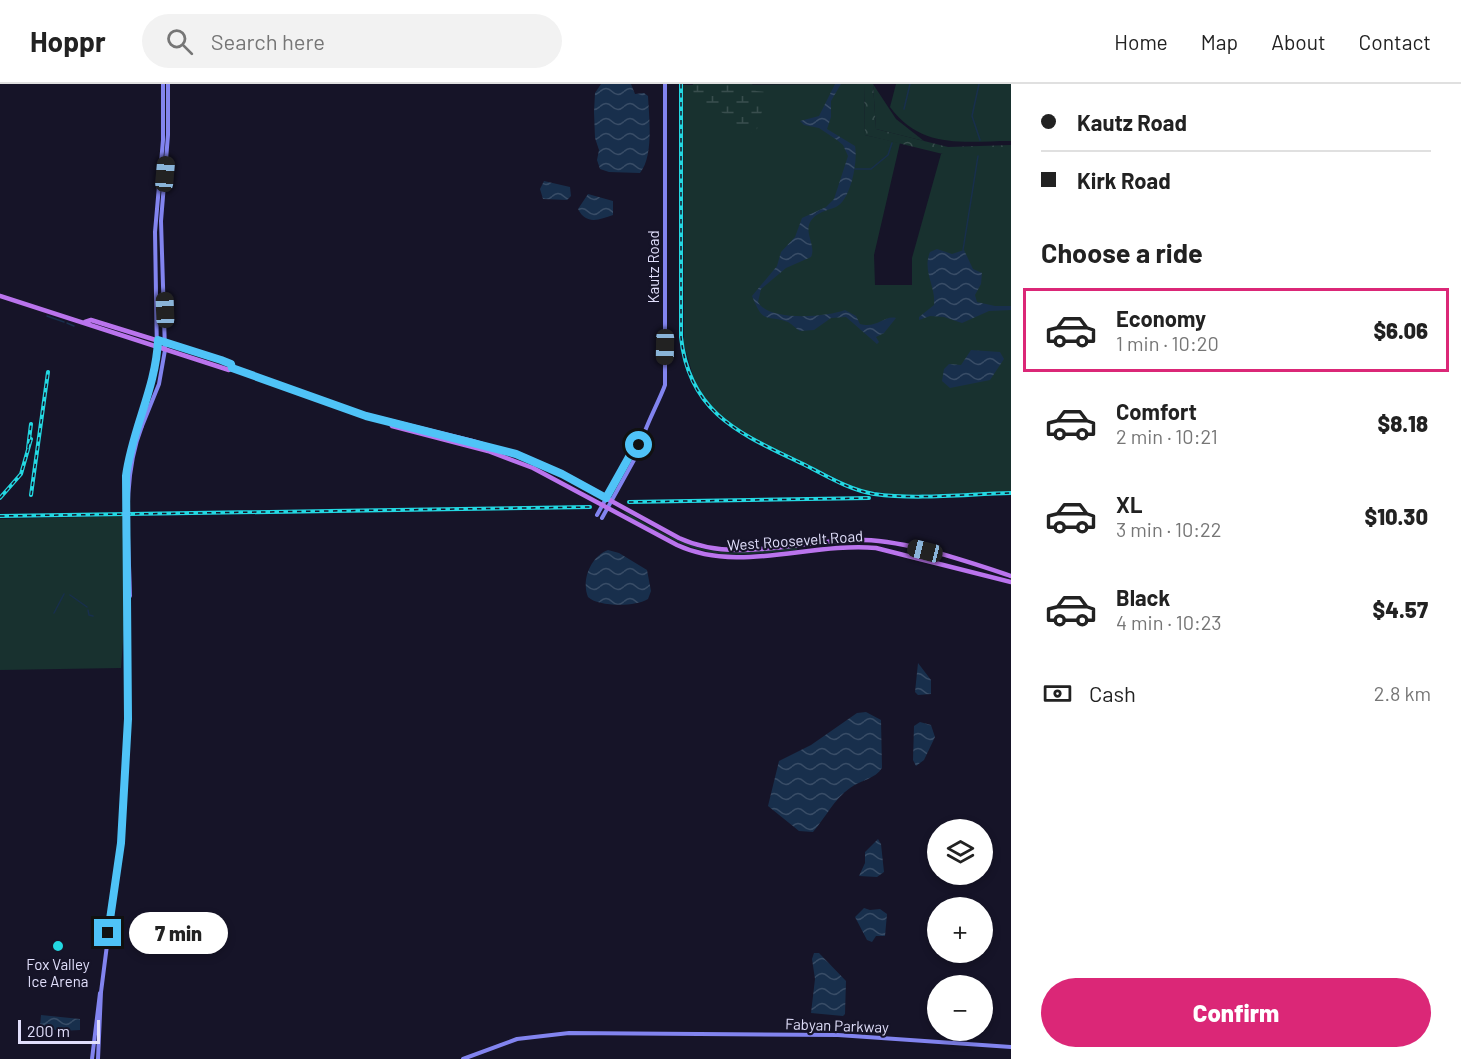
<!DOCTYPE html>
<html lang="en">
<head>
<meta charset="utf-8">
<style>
	:root { --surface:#fff; --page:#f2f2f2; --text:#222; --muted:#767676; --line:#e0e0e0; --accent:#db2777 }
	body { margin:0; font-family:Barlow,sans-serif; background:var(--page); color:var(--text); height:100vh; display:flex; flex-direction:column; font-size:22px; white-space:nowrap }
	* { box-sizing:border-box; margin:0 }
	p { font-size:20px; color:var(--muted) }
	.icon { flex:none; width:33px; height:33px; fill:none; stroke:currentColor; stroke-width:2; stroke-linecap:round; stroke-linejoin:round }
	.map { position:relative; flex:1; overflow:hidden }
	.sheet { display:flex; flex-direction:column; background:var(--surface); width:450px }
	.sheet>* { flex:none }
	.banner { display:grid; align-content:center; height:132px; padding:0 30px; background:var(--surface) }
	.controls { position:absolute; left:927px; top:735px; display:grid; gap:12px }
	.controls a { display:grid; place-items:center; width:66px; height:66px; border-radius:50%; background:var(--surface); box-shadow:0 3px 9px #0003; font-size:30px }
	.scale { position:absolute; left:18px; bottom:15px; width:82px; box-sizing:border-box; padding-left:6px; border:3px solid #e1dffb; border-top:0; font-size:16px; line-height:21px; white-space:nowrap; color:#e1dffb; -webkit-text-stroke:4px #161428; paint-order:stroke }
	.end { position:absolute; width:27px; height:27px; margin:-14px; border:8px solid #4fc3f7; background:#111; box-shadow:0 0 0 3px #111 }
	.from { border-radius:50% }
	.bubble { position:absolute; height:42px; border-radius:21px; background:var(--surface); box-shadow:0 3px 9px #0003; font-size:20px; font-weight:800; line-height:42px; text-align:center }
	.car { position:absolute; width:18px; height:36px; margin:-18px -9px; border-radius:8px; box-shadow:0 0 4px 2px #0007; background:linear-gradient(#222 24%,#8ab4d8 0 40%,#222 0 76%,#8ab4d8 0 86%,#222 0) }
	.banner b { display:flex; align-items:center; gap:21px; height:57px; font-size:22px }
	.banner b+b { border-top:2px solid var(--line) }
	.banner i { width:15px; height:15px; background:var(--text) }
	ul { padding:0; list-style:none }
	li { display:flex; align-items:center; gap:18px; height:84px; margin:0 12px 9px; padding:0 18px; border:3px solid transparent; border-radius:0px }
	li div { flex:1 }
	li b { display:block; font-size:22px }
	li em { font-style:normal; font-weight:800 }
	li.selected { border-color:var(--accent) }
	li>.icon { width:54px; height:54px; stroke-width:1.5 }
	h2 { padding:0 30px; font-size:27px; line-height:72px }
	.pay { display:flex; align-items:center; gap:15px; height:66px; padding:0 30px; font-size:22px }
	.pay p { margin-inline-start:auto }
	.primary-button { display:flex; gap:12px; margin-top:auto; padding:12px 30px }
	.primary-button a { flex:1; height:69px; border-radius:36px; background:var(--accent); color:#fff; font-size:24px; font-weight:800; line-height:69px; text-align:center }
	header { display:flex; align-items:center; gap:36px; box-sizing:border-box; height:84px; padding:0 30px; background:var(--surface); border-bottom:2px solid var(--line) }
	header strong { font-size:28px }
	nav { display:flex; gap:33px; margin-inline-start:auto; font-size:21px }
	.search { width:420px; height:54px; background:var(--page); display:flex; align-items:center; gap:15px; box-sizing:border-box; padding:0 21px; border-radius:33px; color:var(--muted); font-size:22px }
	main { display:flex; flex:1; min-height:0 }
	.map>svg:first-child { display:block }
	.grass { fill:#18312f }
	.forest { fill:url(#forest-crowns) }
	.wetland { fill:url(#wetland-marsh) }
	.water { fill:url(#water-waves) }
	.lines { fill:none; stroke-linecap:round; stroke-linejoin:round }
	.stream { stroke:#182f4c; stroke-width:1.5 }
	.secondary { stroke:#8284ef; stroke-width:4 }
	.primary { stroke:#ba74ed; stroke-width:4.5 }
	.rail-casing { stroke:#23d8e2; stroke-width:4 }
	.rail { stroke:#161428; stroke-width:1.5; stroke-dasharray:4.5; stroke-linecap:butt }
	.secondary-bridge { stroke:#8284ef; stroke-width:4 }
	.route { stroke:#4fc3f7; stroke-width:8 }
	.poi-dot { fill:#23d8e2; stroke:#161428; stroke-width:2 }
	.labels { text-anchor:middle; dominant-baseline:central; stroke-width:4.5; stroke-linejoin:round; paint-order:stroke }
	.street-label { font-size:15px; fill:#e1dffb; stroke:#161428 }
	.poi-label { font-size:15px; fill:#e1dffb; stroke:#161428 }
</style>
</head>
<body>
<header>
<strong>Hoppr</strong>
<div class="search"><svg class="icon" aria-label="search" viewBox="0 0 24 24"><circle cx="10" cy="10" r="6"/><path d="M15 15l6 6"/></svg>Search here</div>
<nav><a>Home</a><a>Map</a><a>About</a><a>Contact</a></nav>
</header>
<main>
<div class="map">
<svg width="1011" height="975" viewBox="0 0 1011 975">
	<defs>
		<pattern id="forest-crowns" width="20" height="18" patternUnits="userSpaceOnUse" patternTransform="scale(1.5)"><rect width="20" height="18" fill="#18312f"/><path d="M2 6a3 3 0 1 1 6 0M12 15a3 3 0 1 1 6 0" fill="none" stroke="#394e4e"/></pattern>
		<pattern id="wetland-marsh" width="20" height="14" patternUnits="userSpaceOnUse" patternTransform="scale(1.5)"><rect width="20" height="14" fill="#18312f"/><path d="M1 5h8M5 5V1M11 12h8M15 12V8" fill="none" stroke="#394e4e"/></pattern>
		<pattern id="water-waves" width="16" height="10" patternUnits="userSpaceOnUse" patternTransform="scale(1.5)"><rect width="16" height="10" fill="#182f4c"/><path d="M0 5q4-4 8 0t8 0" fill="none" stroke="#394d67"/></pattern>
	</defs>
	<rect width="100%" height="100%" fill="#161428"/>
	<path class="grass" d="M 864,0 L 865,51 L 900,59 L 874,171 L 875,201 L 912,201 L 912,174 L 941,70 L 1011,70 L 1011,408 L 898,411 L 858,405 L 747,351 L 729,340 L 707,319 L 696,302 L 684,261 L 683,1 Z
		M 873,0 L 896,35 L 924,57 L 876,45 Z
		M 896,0 L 1011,0 L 1011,57 C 963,57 922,66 890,23 Z
		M 624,427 C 653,444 687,465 722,468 C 747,470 772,465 797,463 L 797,466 C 731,472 710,477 650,444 C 642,439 627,434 624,427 Z
		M 123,432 L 124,545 L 121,584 L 0,586 L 0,435 Z"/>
	<path class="forest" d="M 864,0 L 873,0 L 876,45 L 948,63 L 1011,61 L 1011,70 L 947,71 L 865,51 Z"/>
	<path class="wetland" d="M 752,0 L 756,7 L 766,8 L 766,13 L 757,45 L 750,49 L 740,46 L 733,34 L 694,15 L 693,0 Z"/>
	<path class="water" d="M 601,0 L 631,0 L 635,10 L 644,9 L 648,12 C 649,32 654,72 640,89 L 609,88 L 600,85 L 597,76 L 599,66 L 595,54 L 594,28 L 595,9 Z
		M 835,0 L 841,0 L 831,17 L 831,33 L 827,45 L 855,62 C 858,77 851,116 836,123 C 826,127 813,129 809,141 C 806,151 816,163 811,173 L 786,184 L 761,205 L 758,218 C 769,238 827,233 845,226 L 856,232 L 860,240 C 877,245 884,231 896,234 L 884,249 L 876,253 L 879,258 L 877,260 L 846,233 L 831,234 L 814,246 L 800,247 C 796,245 792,240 788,238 C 764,230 764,241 752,212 L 777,182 L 781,168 L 795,153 L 802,134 L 826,123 L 834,115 L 848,72 L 843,61 L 837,56 L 819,44 L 804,41 L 800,37 L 819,32 Z
		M 544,97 L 570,103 L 571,112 L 567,116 L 543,115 L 540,105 Z
		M 588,110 L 613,117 L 613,131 C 599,136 586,141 578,125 Z
		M 937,165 L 952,170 L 964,166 L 973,185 L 982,189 L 981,200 L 975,211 L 977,218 L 995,222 L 1011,222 L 1011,226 L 989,227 L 962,239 L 944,233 L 930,232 L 919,236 L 919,233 L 934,221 C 936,202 922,187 930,168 Z
		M 971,266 L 1000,268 L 1004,275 L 990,296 L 950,304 L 942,297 L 944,285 L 949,280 L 961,281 Z
		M 608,466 L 619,469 L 647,486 L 651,507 L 648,515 C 636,523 598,523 588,513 C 581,496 591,472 608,466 Z
		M 918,579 L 931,596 L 931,610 L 918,611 L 915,608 Z
		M 866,628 L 881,636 L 882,684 C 875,695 861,696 850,704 C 834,715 826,733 813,748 L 799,747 L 768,722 L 779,677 L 811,661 L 857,629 Z
		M 920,638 L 931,641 L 935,653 L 924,676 L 916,682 L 913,676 L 914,642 Z
		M 878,755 L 881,760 L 884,788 L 877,793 L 859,792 L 865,779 L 865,768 Z
		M 864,824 L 870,826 L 880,825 L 887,830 L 885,852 L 876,852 L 872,858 L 867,856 L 855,833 Z
		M 814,869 L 819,869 L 846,897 L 845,930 L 843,932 L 811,929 L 815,895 L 812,875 Z
		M 41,931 L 80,935 L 80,946 L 61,947 L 40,943 Z"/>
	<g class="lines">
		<path class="stream" d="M 979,0 L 972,32 L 980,56
			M 904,25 L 910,0
			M 855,85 L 871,85 L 888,71 L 892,59
			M 963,166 L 978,72
			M 47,232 L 64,238
			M 67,239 L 74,242
			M 70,511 L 87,523
			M 88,526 L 89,531 L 93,532
			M 54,529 L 64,510"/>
		<path class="secondary" d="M 139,340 L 157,271 L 155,148 L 163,56 L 163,0
			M 142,342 L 159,300 L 165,266 L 161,137 L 168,51 L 168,0
			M 597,431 L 634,364 L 638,361
			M 602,434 L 639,367 C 639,354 659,318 665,301 L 665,0
			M 92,975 L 100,909
			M 98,975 L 101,908 L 123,736 L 128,589 L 126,512
			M 463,975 L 517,955 L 569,949 L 838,951 L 1011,963"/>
		<path class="primary" d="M 0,212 L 229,286 L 232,284
			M 85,238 L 91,236 L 217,275 L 231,280 L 232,284 L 366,331 L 472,357 L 526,373 L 562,390 L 679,454 C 737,481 803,454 864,456 C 908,457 969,478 1011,492
			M 390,338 L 392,342 L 488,367 L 533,384 L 677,461 C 739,490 810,458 876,464 L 1011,498"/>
		<defs>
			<path id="rail" d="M 681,0 L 681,253 C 689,330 741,350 803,380 C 825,391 849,406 874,410 C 918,416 967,410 1011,409
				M 28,364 L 31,340
				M 31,411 L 48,288
				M 0,414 L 21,390 L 31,355
				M 629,418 L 869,414
				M 0,432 L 590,423"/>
		</defs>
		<use href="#rail" class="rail-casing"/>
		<use href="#rail" class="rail"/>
		<path class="secondary-bridge" d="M 126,512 C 126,455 119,396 139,340
			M 130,512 C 129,456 121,395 142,342"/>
	</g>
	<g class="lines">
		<path class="route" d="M 108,849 L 121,759 L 128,635 L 126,392 C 132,345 156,304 158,256 L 221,276 L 231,280 L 232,284 L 366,332 L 516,370 L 562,390 L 606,414 L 634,364 L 639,361"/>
	</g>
	<circle class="poi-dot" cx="58" cy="862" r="6"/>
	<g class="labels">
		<g class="street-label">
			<text transform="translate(653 183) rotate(-90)">Kautz Road</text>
			<text transform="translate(795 456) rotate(-4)">West Roosevelt Road</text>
			<text transform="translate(837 941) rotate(2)">Fabyan Parkway</text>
		</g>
		<g class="poi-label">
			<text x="58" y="880">Fox Valley<tspan x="58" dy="17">Ice Arena</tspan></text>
		</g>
	</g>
</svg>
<div class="controls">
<a><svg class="icon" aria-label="layers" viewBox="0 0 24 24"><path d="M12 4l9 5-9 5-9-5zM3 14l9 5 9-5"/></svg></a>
<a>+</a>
<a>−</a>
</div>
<div class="scale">200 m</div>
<i class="end from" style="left:639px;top:361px"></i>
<i class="end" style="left:108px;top:849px"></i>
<div class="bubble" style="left:129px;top:828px;width:99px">7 min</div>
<i class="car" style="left:165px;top:90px;rotate:5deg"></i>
<i class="car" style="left:165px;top:226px;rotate:358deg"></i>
<i class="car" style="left:665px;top:263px;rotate:181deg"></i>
<i class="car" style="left:925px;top:467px;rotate:284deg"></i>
</div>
<section class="sheet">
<div class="banner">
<b><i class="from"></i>Kautz Road</b>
<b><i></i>Kirk Road</b>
</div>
<h2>Choose a ride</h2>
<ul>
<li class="selected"><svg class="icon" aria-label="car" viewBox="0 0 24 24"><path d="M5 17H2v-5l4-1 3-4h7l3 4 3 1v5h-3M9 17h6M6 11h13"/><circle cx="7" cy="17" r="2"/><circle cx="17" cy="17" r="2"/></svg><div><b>Economy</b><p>1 min · 10:20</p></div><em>$6.06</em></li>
<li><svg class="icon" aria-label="car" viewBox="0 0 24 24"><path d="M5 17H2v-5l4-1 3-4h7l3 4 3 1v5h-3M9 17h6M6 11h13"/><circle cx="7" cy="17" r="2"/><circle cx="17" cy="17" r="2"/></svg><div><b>Comfort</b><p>2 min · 10:21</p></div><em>$8.18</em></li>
<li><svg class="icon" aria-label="car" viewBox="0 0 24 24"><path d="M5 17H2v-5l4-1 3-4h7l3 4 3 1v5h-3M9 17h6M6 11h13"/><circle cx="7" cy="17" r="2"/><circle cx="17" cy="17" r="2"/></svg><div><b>XL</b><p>3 min · 10:22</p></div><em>$10.30</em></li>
<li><svg class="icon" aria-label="car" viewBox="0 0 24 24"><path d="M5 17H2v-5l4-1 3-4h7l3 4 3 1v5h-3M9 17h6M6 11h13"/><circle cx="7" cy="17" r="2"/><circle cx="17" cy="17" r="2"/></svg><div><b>Black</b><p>4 min · 10:23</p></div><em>$4.57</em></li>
</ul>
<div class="pay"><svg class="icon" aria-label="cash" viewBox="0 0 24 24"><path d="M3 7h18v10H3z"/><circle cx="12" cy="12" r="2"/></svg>Cash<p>2.8 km</p></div>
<div class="primary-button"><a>Confirm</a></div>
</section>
</main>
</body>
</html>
